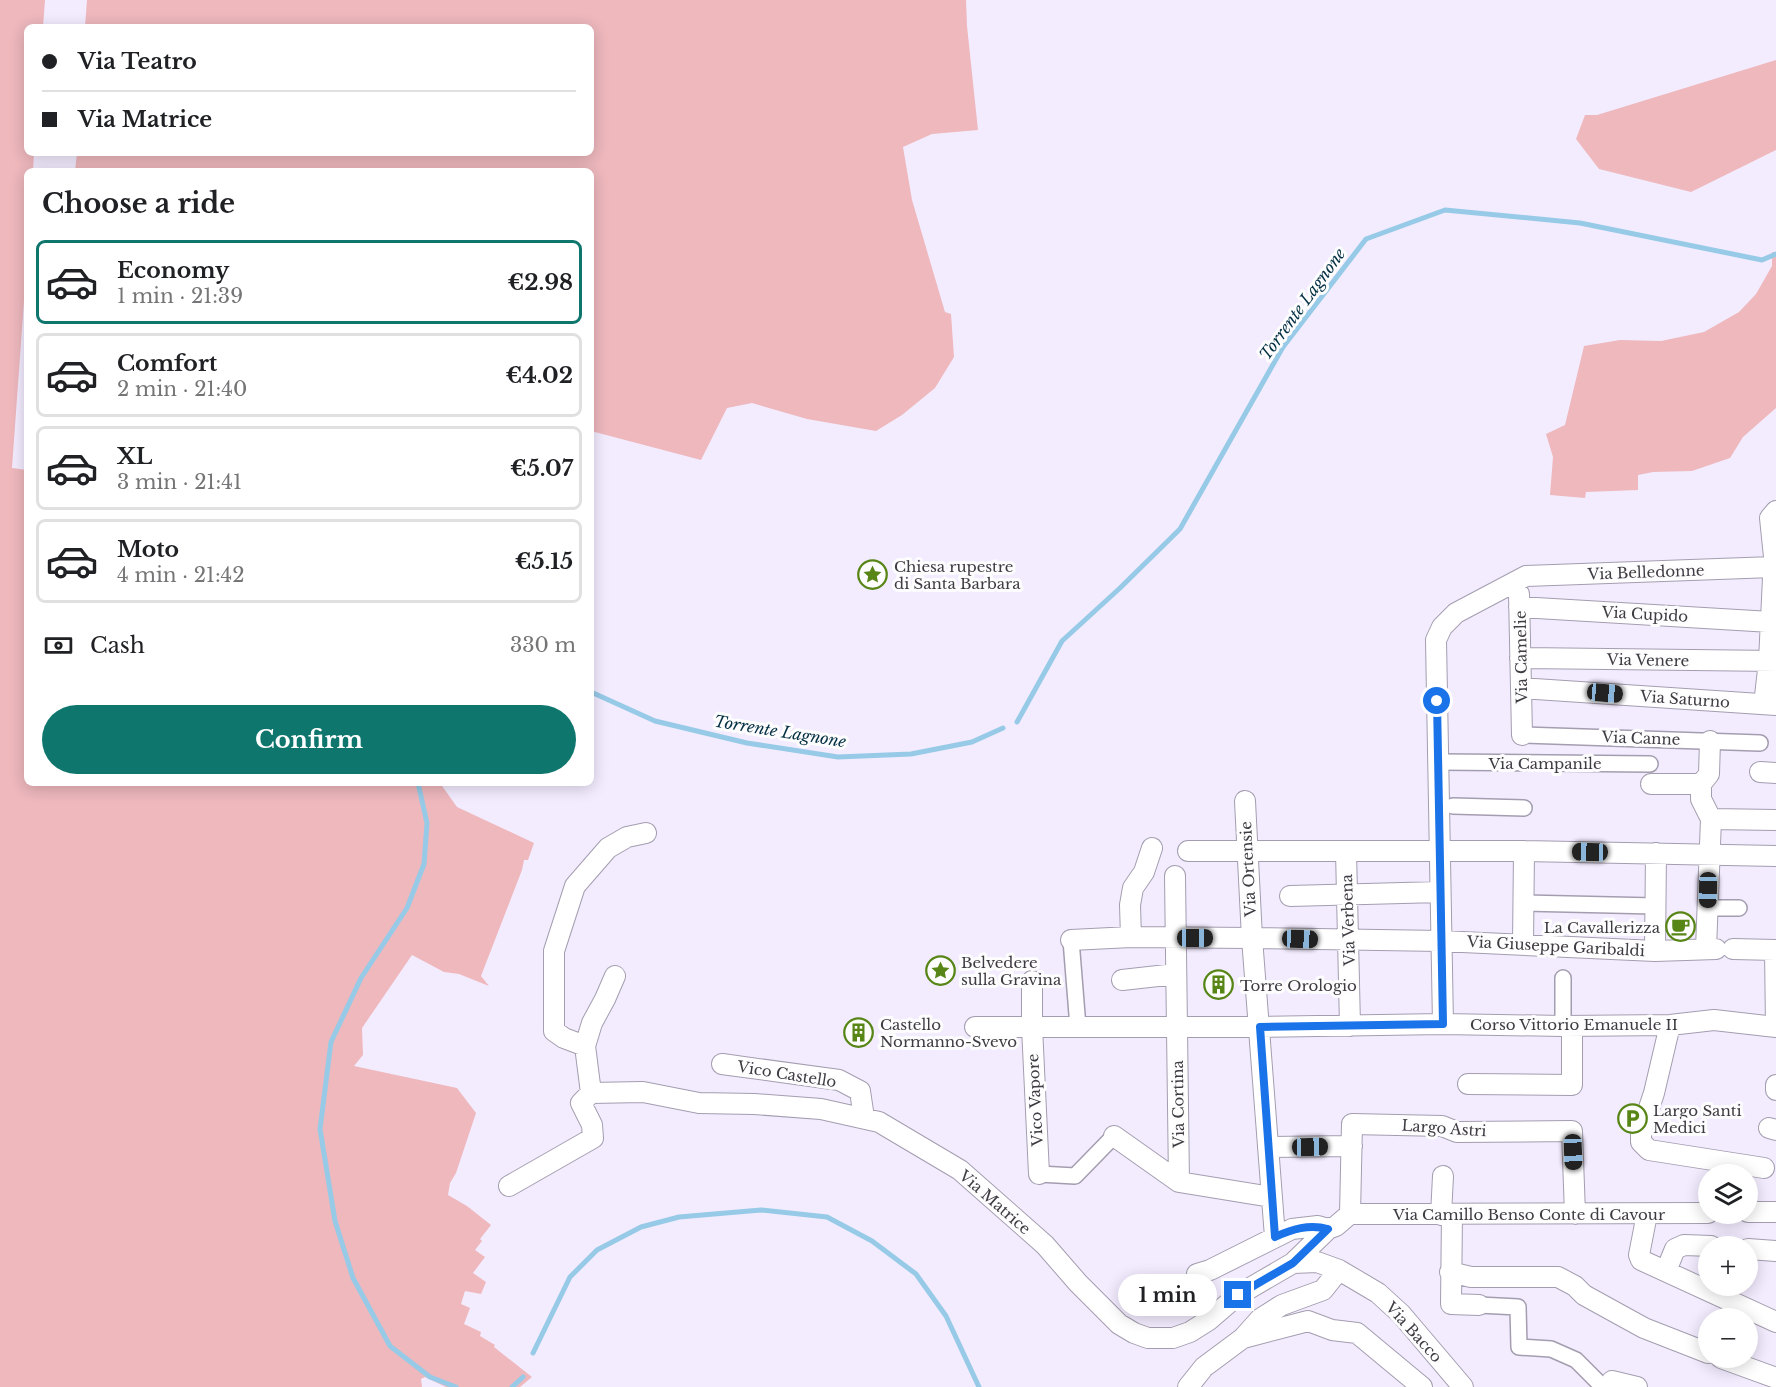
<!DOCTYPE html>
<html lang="en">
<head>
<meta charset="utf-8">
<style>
	:root { --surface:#fff; --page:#f6f6f6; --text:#202124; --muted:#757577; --line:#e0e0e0; --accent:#0f766e }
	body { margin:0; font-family:"Libre Baskerville",serif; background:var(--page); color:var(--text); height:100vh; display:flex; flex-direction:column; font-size:22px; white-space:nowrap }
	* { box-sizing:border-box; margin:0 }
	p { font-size:20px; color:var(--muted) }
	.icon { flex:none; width:33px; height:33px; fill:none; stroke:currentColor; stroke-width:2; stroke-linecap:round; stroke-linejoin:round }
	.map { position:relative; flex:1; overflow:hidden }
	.drawer { position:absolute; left:24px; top:168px; width:570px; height:618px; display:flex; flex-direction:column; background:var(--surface); border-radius:9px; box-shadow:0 3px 15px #0003 }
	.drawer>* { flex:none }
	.top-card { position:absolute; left:24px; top:24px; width:570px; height:132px; border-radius:9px; box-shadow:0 3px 15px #0003; display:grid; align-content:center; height:132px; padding:0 18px; background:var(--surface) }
	.controls { position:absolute; left:1698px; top:1164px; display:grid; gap:12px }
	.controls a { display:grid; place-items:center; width:60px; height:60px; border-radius:50%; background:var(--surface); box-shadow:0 3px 15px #0003; font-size:30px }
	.end { position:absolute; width:27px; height:27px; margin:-14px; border:8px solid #1a73e8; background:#fff; box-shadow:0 0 0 3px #fff }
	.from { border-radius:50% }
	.bubble { position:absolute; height:42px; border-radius:21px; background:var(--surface); box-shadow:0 3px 15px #0003; font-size:20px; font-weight:700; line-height:42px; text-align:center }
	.car { position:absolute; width:18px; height:36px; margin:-18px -9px; border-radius:8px; box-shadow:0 0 4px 2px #0007; background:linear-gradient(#222 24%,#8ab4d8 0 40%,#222 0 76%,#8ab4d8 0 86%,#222 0) }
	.top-card b { display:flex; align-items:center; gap:21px; height:57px; font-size:22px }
	.top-card b+b { border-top:2px solid var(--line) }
	.top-card i { width:15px; height:15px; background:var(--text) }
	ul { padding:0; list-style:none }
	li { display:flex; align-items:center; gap:18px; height:84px; margin:0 12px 9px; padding:0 6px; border:3px solid var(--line); border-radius:9px }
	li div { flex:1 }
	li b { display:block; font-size:22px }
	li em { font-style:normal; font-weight:700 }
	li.active { border-color:var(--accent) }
	li>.icon { width:54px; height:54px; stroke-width:1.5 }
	h2 { padding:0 18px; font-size:27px; line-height:72px }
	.pay { display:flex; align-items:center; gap:15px; height:66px; padding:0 18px; font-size:22px }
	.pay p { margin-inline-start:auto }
	.cta { display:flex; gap:12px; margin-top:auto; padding:12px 18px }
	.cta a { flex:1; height:69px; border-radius:36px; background:var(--accent); color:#fff; font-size:24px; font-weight:700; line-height:69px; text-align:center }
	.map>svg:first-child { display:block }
	.green { fill:#eeb8bd }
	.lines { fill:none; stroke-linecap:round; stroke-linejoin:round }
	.stream { stroke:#97cae7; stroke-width:5 }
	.pedestrian-casing { stroke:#a49daf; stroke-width:18 }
	.minor-casing { stroke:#a49daf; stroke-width:22 }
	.pedestrian { stroke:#fff; stroke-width:15 }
	.minor { stroke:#fff; stroke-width:20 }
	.route { stroke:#1a73e8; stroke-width:8 }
	.labels { text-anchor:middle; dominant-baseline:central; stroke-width:6; stroke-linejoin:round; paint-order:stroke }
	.poi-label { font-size:15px; fill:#3e3b42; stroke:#fdfdfd; text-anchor:start }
	.street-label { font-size:15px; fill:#3e3b42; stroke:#fdfdfd }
	.water-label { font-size:16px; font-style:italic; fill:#022f43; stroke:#fdfdfd }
</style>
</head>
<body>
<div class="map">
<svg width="1776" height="1387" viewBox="0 0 1776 1387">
	<rect width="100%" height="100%" fill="#f3ecff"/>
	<path class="green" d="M 0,0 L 45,0 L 43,27 L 27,27 L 27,153 L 34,153 L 33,171 L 27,171 L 27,259 L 12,468 L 27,470 L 27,783 L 440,783 L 457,807 L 534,843 L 528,860 L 524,860 L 522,870 L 481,976 L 489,986 L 459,974 L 444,972 L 412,955 L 362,1028 L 363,1055 L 354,1066 L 457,1088 L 476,1113 L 456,1173 L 450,1183 L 448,1195 L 467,1206 L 491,1225 L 480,1239 L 482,1241 L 475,1250 L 485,1257 L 473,1273 L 486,1282 L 481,1294 L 465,1291 L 461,1304 L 470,1308 L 464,1324 L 481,1332 L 480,1336 L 495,1345 L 494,1347 L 532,1377 L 520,1387 L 446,1387 L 425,1377 L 421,1379 L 422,1387 L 0,1387 Z
		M 87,0 L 966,0 L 967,26 L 978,130 L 932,134 L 903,147 L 912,200 L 945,312 L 951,314 L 954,357 L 935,388 L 902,415 L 876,431 L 807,419 L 752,403 L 727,408 L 701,460 L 591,431 L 591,171 L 75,171 L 77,153 L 591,153 L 591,27 L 85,27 Z
		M 1776,60 L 1776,150 L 1691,192 L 1599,169 L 1576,139 L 1585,115 L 1597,115 Z
		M 1772,252 L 1776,252 L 1776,408 L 1743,437 L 1730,458 L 1692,471 L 1653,472 L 1638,475 L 1638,490 L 1586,492 L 1585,498 L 1550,495 L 1553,457 L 1546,434 L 1565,425 L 1584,346 L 1620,340 L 1661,341 L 1704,332 L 1739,312 L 1756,294 L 1772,266 Z"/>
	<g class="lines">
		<path class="stream" d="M 591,692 L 655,721 L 747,743 L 838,757 L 911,754 L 972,742 L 1003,728
			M 1017,722 L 1062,641 L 1120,588 L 1180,529 L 1283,347 L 1366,239 L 1445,210 L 1580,223 L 1762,260 L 1776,254
			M 418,783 L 427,823 L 424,864 L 407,908 L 361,978 L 331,1042 L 320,1129 L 335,1221 L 353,1278 L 390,1346 L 430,1377 L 456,1387
			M 533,1353 L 570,1277 L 597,1250 L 641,1227 L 679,1217 L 761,1210 L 827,1217 L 872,1241 L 916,1274 L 946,1316 L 979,1387
			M 512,1387 L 523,1377"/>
		<defs>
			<path id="pedestrian" d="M 1522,735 L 1760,743
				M 1439,762 L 1650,764
				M 1453,806 L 1524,808
				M 1524,903 L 1655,906
				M 1707,908 L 1739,908
				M 1071,940 L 1078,1027
				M 1563,1026 L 1563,978
				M 1039,1174 L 1075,1176 L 1114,1136
				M 1479,1305 L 1518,1307 L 1519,1347 L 1551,1349 L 1576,1360 L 1600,1384"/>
			<path id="minor" d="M 1776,511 L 1770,518 L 1774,557 L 1769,661 L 1765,696 L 1776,699
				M 1519,594 L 1522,735
				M 1519,607 L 1771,622
				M 1520,658 L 1776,661
				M 1521,688 L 1776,705
				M 1760,772 L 1776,773
				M 1651,784 L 1701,784
				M 1245,801 L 1252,938 L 1275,1237
				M 1711,819 L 1776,820
				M 1188,851 L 1524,851 L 1776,856
				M 1346,851 L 1350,1026
				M 1175,876 L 1179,1182
				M 1290,896 L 1440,892
				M 1131,937 L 1130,905 L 1133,888 L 1144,872 L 1152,848
				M 1071,940 L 1131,937 L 1252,938 L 1441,941 L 1655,951 L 1716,949
				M 1523,944 L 1524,851
				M 1706,949 L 1711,819 L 1701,799 L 1701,784 L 1709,774 L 1710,741
				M 1733,949 L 1776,950
				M 1775,950 L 1776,1027
				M 1655,951 L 1656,853
				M 1122,980 L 1176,974
				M 1032,981 L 1032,1027 L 1039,1174
				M 1443,1024 L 1436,640 L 1442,627 L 1456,613 L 1526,576 L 1773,567
				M 1670,1025 L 1654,1093 L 1641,1132 L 1641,1142 L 1649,1150 L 1764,1168
				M 975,1027 L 1260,1027 L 1443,1024 L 1563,1026 L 1670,1025 L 1714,1020 L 1776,1027
				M 585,1046 L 564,1038 L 554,1031 L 554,951 L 575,886 L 608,848 L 627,837 L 646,833
				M 722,1064 L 839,1080 L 860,1091 L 864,1118
				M 1468,1084 L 1572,1085 L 1572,1026
				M 1776,1085 L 1776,1090
				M 591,1093 L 643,1092 L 699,1103 L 754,1104 L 821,1109 L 879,1122 L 960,1170 L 1045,1245 L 1078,1283 L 1119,1324 L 1134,1333 L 1148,1338 L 1173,1338 L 1190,1332 L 1209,1320 L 1238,1295 L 1293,1263 L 1328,1229 L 1336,1226 L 1350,1214
				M 591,1093 L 585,1046 L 592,1023 L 605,999 L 615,976
				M 1769,1128 L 1776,1130
				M 1114,1136 L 1179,1182 L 1271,1197
				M 1268,1147 L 1352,1146
				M 509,1186 L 593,1138 L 592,1125 L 581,1103 L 591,1093
				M 1748,1212 L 1776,1212
				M 1350,1214 L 1352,1124 L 1442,1126 L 1457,1132 L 1572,1131 L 1575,1214
				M 1350,1214 L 1708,1213
				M 1452,1214 L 1451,1304 L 1479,1305
				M 1647,1214 L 1639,1255 L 1641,1260 L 1776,1322
				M 1441,1215 L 1443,1176
				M 1748,1249 L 1776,1251
				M 1293,1263 L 1317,1262 L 1339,1270 L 1378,1293 L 1401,1314 L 1463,1387
				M 1666,1271 L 1675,1249 L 1684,1245 L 1711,1246
				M 1450,1272 L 1471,1277 L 1558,1277 L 1575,1286 L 1584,1295 L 1644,1328 L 1708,1353
				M 1197,1274 L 1210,1270 L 1292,1229 L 1318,1226 L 1328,1229
				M 1243,1338 L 1308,1321 L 1332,1330 L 1357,1333 L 1422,1387
				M 1721,1358 L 1776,1378
				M 1188,1387 L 1204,1367 L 1243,1338 L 1260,1319 L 1282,1305 L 1323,1290 L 1339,1270
				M 1610,1387 L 1612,1381 L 1637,1387"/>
		</defs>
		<use href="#pedestrian" class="pedestrian-casing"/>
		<use href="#minor" class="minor-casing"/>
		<use href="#pedestrian" class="pedestrian"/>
		<use href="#minor" class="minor"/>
	</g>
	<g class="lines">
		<path class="route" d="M 1238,1295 L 1293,1263 L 1328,1229 C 1309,1224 1292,1229 1275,1237 L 1260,1027 L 1443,1024 L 1437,701"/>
	</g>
	<defs>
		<symbol id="sight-ring" viewBox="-11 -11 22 22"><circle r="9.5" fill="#fdfdfd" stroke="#578516" stroke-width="1.5"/><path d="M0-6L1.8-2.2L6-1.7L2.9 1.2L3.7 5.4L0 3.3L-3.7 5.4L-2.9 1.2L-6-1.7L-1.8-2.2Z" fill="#578516"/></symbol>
		<symbol id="cafe-ring" viewBox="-11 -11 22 22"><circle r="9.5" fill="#fdfdfd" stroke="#578516" stroke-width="1.5"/><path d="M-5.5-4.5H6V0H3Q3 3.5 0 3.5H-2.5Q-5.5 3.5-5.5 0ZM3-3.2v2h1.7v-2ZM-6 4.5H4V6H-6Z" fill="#578516"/></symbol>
		<symbol id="building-ring" viewBox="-11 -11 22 22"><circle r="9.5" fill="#fdfdfd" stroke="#578516" stroke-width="1.5"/><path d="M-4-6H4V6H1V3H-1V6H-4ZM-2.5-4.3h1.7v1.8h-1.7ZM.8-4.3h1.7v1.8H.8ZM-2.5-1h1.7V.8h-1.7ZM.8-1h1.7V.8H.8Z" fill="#578516"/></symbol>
		<symbol id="parking-ring" viewBox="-11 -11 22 22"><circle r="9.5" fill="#fdfdfd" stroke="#578516" stroke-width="1.5"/><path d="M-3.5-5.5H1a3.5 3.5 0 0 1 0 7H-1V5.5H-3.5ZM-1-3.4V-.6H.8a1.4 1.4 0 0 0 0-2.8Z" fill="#578516"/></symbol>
	</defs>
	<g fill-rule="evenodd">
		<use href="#sight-ring" x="856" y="558" width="33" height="33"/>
		<use href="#cafe-ring" x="1664" y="910" width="33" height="33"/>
		<use href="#sight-ring" x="924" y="954" width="33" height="33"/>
		<use href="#building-ring" x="1202" y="968" width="33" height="33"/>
		<use href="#building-ring" x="842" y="1016" width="33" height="33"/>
		<use href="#parking-ring" x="1616" y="1102" width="33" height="33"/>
	</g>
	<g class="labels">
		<g class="poi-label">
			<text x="894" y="566">Chiesa rupestre<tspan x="894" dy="17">di Santa Barbara</tspan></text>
			<text x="1660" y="927" text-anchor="end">La Cavallerizza</text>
			<text x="961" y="962">Belvedere<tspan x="961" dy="17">sulla Gravina</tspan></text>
			<text x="1240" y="985">Torre Orologio</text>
			<text x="880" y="1024">Castello<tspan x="880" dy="17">Normanno-Svevo</tspan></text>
			<text x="1653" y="1110">Largo Santi<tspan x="1653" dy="17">Medici</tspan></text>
		</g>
		<g class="street-label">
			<text transform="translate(1646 572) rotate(-2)">Via Belledonne</text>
			<text transform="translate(1645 614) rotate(3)">Via Cupido</text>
			<text transform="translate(1521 657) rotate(-91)">Via Camelie</text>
			<text transform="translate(1648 660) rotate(1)">Via Venere</text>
			<text transform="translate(1685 699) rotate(4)">Via Saturno</text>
			<text transform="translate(1641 738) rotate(2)">Via Canne</text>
			<text x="1545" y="763">Via Campanile</text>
			<text transform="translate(1248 869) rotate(-93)">Via Ortensie</text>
			<text transform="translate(1348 920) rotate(-92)">Via Verbena</text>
			<text transform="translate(1556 946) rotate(3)">Via Giuseppe Garibaldi</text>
			<text x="1574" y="1024">Corso Vittorio Emanuele II</text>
			<text transform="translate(787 1074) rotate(9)">Vico Castello</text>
			<text transform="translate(1035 1100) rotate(-93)">Vico Vapore</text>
			<text transform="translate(1178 1104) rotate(-91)">Via Cortina</text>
			<text transform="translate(1444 1128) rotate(4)">Largo Astri</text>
			<text transform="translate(995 1202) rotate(41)">Via Matrice</text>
			<text x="1529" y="1214">Via Camillo Benso Conte di Cavour</text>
			<text transform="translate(1414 1332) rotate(48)">Via Bacco</text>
		</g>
		<g class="water-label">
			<text transform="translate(1302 304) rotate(-54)">Torrente Lagnone</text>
			<text transform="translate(780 731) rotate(9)">Torrente Lagnone</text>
		</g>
	</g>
</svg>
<div class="controls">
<a><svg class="icon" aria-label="layers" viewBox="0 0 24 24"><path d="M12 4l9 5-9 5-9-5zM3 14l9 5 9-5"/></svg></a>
<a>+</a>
<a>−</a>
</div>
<i class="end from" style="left:1437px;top:701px"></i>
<i class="end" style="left:1238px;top:1295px"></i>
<div class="bubble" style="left:1118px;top:1274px;width:99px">1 min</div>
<i class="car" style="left:1605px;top:693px;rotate:95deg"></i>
<i class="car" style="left:1590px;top:852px;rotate:271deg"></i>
<i class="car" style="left:1708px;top:890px;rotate:181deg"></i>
<i class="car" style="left:1195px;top:938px;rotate:90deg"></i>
<i class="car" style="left:1300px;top:939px;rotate:92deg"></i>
<i class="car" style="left:1310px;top:1147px;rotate:89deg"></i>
<i class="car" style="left:1573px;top:1152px;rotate:178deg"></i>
<div class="top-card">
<b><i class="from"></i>Via Teatro</b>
<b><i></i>Via Matrice</b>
</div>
<section class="drawer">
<h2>Choose a ride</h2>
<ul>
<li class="active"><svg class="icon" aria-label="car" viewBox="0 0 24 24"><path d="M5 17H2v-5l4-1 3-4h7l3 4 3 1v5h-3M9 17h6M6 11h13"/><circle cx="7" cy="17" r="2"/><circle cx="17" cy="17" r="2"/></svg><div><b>Economy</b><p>1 min · 21:39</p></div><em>€2.98</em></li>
<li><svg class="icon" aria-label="car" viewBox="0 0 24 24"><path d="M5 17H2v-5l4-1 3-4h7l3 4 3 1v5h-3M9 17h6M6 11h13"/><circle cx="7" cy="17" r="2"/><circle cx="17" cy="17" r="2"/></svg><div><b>Comfort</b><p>2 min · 21:40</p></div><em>€4.02</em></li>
<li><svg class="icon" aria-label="car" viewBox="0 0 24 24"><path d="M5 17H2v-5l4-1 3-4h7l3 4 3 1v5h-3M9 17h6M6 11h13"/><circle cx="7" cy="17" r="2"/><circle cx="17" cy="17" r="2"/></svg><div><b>XL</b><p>3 min · 21:41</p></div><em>€5.07</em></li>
<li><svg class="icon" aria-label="car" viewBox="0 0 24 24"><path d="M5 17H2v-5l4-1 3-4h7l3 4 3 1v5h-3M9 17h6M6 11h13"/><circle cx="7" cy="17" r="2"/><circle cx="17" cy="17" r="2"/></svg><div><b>Moto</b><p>4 min · 21:42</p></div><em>€5.15</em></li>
</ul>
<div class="pay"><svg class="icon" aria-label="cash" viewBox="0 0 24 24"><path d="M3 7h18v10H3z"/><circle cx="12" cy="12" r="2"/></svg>Cash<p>330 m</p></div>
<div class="cta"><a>Confirm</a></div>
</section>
</div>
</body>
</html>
